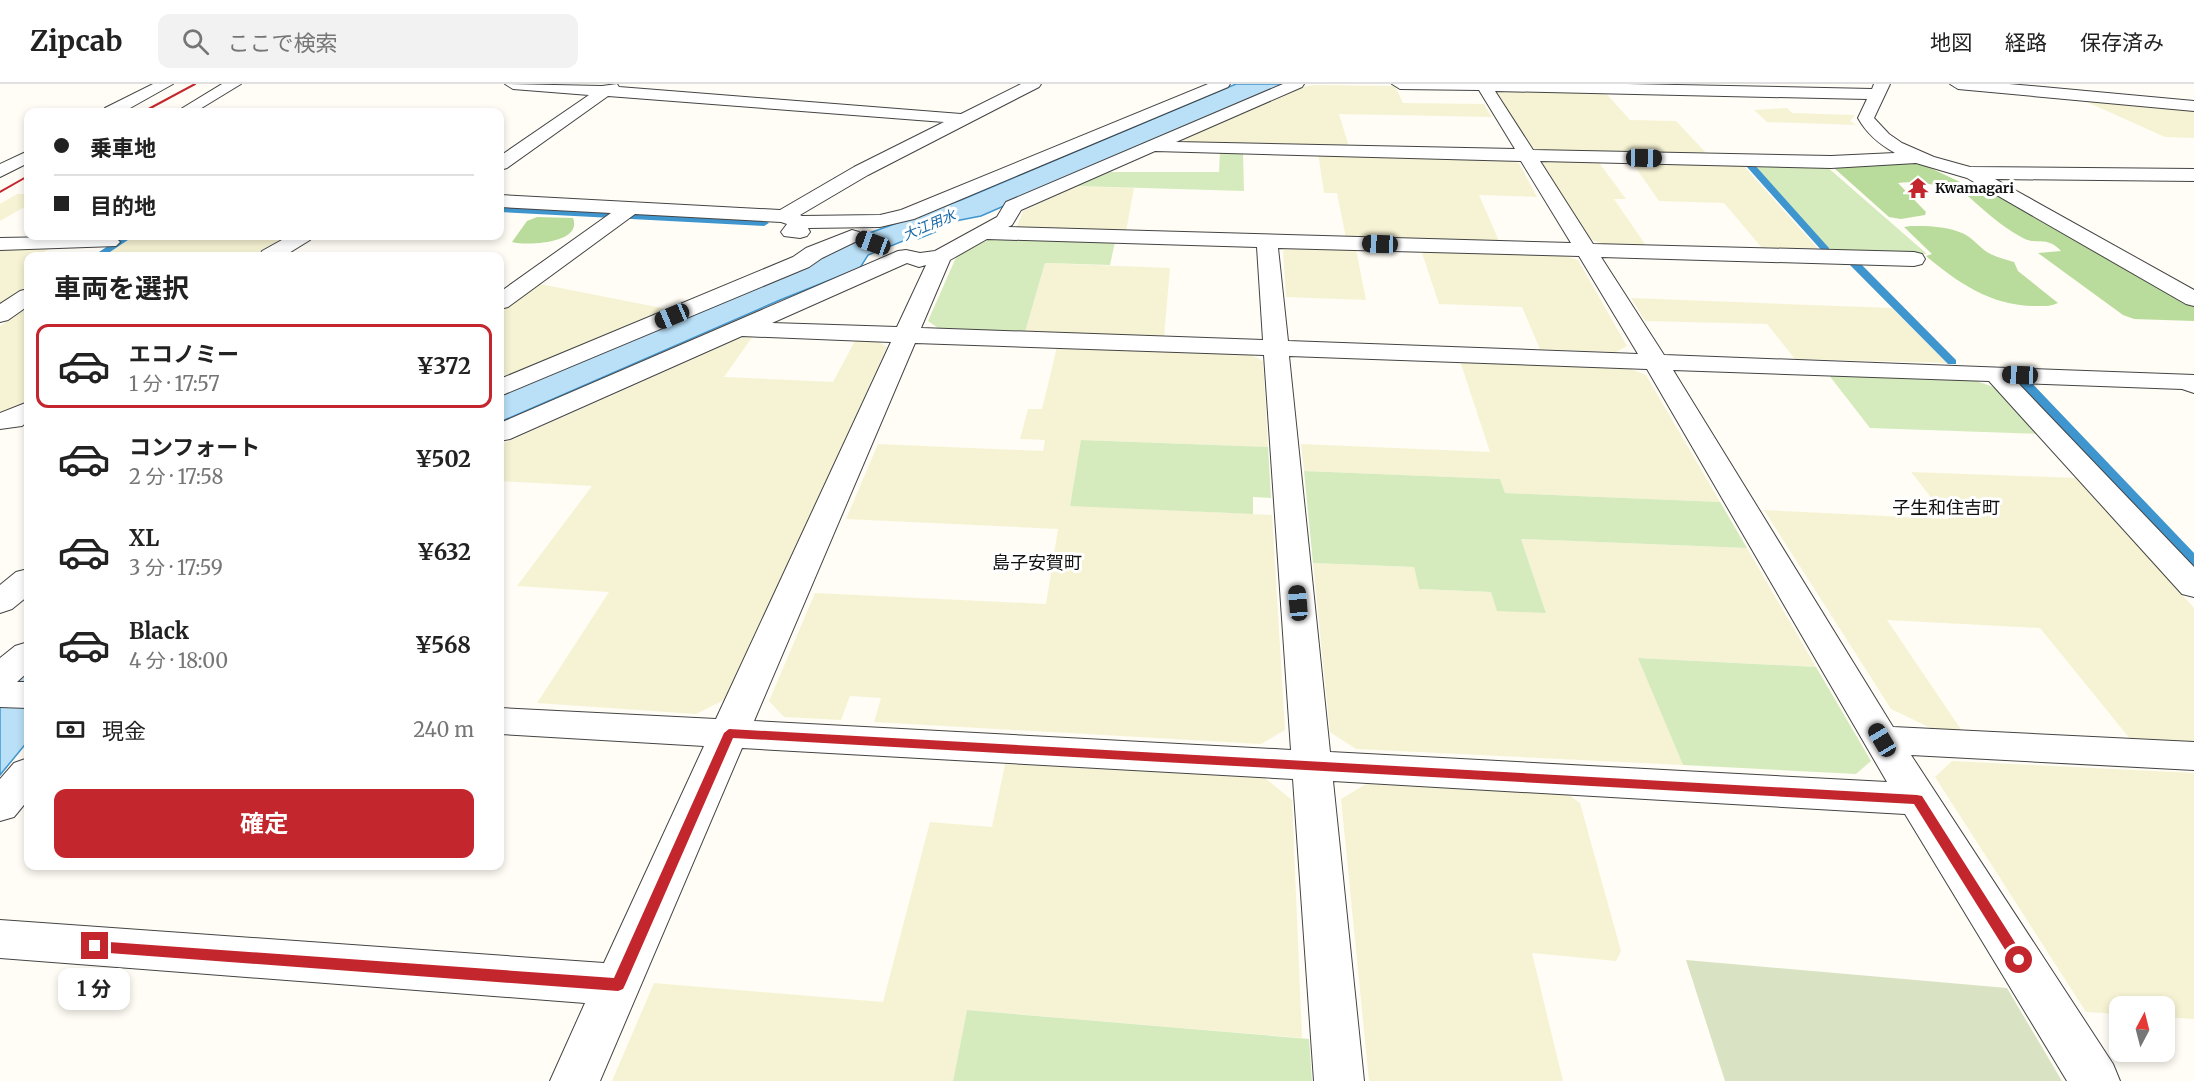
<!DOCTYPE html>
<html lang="ja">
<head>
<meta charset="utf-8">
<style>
	:root { --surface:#fff; --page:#f2f2f2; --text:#222; --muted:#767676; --line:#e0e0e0; --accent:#c4262e }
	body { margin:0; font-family:Merriweather,"Noto Sans JP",serif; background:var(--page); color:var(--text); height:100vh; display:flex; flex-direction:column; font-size:22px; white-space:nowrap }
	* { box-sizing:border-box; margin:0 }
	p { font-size:20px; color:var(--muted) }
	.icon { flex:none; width:33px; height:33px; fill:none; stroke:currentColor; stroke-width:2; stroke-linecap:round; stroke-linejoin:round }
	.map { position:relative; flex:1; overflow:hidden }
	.panel { position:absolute; left:24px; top:168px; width:480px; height:618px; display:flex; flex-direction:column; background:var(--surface); border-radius:12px; box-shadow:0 3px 9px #0003 }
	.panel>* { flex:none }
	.top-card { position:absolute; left:24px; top:24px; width:480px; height:132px; border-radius:12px; box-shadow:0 3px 9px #0003; display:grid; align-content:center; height:132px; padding:0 30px; background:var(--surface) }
	.needle { width:39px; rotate:7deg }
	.buttons { position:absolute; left:2109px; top:912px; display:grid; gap:12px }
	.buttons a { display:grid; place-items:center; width:66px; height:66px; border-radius:12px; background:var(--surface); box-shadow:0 3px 9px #0003; font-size:30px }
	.end { position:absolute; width:27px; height:27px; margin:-14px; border:8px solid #c4262e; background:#fff; box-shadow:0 0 0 3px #fff }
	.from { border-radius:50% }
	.bubble { position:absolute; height:42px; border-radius:12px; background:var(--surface); box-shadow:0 3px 9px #0003; font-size:20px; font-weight:700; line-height:42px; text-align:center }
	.car { position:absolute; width:18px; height:36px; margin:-18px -9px; border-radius:8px; box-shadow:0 0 4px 2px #0007; background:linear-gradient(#222 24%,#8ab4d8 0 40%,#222 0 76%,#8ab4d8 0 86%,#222 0) }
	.top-card b { display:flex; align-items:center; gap:21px; height:57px; font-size:22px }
	.top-card b+b { border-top:2px solid var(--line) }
	.top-card i { width:15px; height:15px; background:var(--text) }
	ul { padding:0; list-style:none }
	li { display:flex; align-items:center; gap:18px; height:84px; margin:0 12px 9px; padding:0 18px; border:3px solid transparent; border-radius:12px }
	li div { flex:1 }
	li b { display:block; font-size:22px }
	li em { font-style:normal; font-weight:700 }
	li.selected { border-color:var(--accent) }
	li>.icon { width:54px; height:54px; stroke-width:1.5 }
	h2 { padding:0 30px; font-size:27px; line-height:72px }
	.pay { display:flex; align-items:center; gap:15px; height:66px; padding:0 30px; font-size:22px }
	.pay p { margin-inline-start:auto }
	.action { display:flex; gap:12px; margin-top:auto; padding:12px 30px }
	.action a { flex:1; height:69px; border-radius:12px; background:var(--accent); color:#fff; font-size:24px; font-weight:700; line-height:69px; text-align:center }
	header { display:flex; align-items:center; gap:36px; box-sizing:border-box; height:84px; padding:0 30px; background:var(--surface); border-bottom:2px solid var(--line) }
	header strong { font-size:28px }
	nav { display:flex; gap:33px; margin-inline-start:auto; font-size:21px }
	.search { width:420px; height:54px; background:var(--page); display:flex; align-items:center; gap:15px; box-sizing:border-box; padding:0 21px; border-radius:12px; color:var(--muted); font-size:22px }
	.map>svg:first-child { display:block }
	.farmland { fill:#f6f3d4 }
	.green { fill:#d5ebbd }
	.forest { fill:#b9dc9c }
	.cemetery { fill:#d9e3c4 }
	.water { fill:#b9e0f7; stroke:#3f96cf; stroke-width:1.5 }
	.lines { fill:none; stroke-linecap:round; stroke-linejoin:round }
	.stream { fill:#3f96cf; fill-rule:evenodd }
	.minor-casing { stroke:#444; stroke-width:2 }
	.minor { fill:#fff; fill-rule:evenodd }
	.rail { stroke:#c4262e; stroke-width:2 }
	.route { fill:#c4262e }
	.labels { text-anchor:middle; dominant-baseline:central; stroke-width:6; stroke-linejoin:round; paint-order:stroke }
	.far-poi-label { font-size:14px; font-weight:bold; fill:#111; stroke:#fff; text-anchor:start }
	.far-water-label { font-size:14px; font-style:italic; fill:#1768a6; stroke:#fff }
	.quarter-label { font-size:18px; fill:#111; stroke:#fff }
</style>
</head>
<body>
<header>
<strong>Zipcab</strong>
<div class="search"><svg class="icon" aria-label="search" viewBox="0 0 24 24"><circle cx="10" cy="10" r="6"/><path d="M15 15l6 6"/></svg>ここで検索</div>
<nav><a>地図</a><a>経路</a><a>保存済み</a></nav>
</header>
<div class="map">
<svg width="2194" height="997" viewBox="0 0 2194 997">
	<rect width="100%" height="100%" fill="#fffdf5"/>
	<path class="farmland" d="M 1315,1 L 1395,2 L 1403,19 L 1484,20 L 1492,33 L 1339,30 L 1349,63 L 1188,60 L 1180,56 L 1300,3 Z
		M 1505,5 L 1604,7 L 1630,36 L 1676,37 L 1709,72 L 1547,68 L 1532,64 L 1496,7 Z
		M 2078,14 L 2194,26 L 2194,54 L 2165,53 Z
		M 1787,24 L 1792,29 L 1855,31 L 1850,37 L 1856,41 L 1767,38 L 1754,26 Z
		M 1318,69 L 1502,75 L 1519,79 L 1537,113 L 1479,111 L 1500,159 L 1346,154 L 1337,109 L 1324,109 Z
		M 1551,75 L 1597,76 L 1626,115 L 1614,115 L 1647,163 L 1608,161 L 1591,156 L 1541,79 Z
		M 1631,77 L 1742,80 L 1819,166 L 1762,164 L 1724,119 L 1659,117 Z
		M 1076,102 L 1134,104 L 1126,148 L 1016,145 L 1023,127 Z
		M 17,110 L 28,110 L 28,121 L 0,137 L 0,120 Z
		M 135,152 L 295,152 L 261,172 L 104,172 Z
		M 1293,162 L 1356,165 L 1366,216 L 1286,213 L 1283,167 Z
		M 53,163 L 37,172 L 28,172 L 26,180 L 28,180 L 28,207 L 0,226 L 0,164 Z
		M 1421,166 L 1563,171 L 1578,176 L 1627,262 L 1616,268 L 1540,265 L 1522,223 L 1439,220 Z
		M 1045,179 L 1170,184 L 1164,253 L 1025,248 Z
		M 535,199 L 677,227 L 500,300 L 500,225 Z
		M 1631,214 L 1892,224 L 1947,279 L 1795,275 L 1767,240 L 1645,237 Z
		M 28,223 L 28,319 L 20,324 L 0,329 L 0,242 Z
		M 753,252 L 724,293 L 833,298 L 856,255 L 876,256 L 887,263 L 726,615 L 696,630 L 537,619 L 609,508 L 517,502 L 592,402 L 500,397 L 500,361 L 738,255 Z
		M 1057,263 L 1249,270 L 1263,277 L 1268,363 L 1082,356 L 1070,421 L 1272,431 L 1285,646 L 1261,660 L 874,638 L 881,614 L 850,612 L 841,636 L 784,633 L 769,617 L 815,509 L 1046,520 L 1058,445 L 846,435 L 878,360 L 1043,367 L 1045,356 L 1020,355 L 1028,325 L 1042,325 Z
		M 1460,277 L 1626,283 L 1646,291 L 1720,418 L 1505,409 L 1500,395 L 1304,387 L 1301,360 L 1490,368 Z
		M 1911,388 L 2077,394 L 2194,524 L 2194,660 L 2131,656 L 2040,544 L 1887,536 L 1962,647 L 1933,645 L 1891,625 L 1764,426 L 1948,435 Z
		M 1521,455 L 1747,464 L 1816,583 L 1639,574 L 1683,681 L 1356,665 L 1330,648 L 1313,479 L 1414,483 L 1419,505 L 1492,508 L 1546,529 Z
		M 1952,677 L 2194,689 L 2194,935 L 2165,933 L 2164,922 L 2120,922 L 2119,930 L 2086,928 L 1935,693 Z
		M 1005,680 L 1265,694 L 1292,716 L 1302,954 L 967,926 L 953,997 L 612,997 L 654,899 L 883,918 L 930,738 L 992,743 Z
		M 1366,700 L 1569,711 L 1580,719 L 1621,867 L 1616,877 L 1532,869 L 1563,997 L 1369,997 L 1341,715 Z"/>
	<path class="green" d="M 1220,68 L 1243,68 L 1244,107 L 1076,102 L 1110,88 L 1219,88 Z
		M 1751,80 L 1826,82 L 1927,170 L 1831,167 Z
		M 991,153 L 1115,158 L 1110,181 L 1045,179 L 1025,248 L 938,244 L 928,237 L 958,169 Z
		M 1828,290 L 1970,295 L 1994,303 L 2038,350 L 1870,344 Z
		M 1081,356 L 1268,363 L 1271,414 L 1253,413 L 1253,430 L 1070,422 Z
		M 1304,387 L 1500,395 L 1505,409 L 1720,418 L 1747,464 L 1521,455 L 1546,529 L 1497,527 L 1491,508 L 1419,505 L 1414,483 L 1313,479 Z
		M 1638,574 L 1816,583 L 1871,677 L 1856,690 L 1683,681 Z
		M 967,926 L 1309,955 L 1312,997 L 953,997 Z"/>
	<path class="forest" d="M 1906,79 L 1924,81 L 1960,98 L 1957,101 C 1937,104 1918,96 1898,99 L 1926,128 L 1925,131 L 1901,135 L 1889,133 L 1834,84 Z
		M 1988,102 L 2194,222 L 2194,237 L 2134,235 L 2123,231 L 2038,169 L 2061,167 C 2046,151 2038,162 2023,154 C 2000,142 1982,124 1963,108 Z
		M 537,133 L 573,134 C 583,160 526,162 512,158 L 527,137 Z
		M 1911,142 C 1928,142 1946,142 1962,149 C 1972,153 1978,162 1987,168 C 1995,173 2005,175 2014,178 L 2018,187 L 2058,219 C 2050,223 2043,222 2035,222 C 1992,222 1958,199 1926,172 L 1932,170 L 1904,143 Z"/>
	<path class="cemetery" d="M 1686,876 L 2007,904 L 2062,997 L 1725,997 Z"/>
	<path class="water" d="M 1236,0 L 1284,0 L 981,132 L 945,139 L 931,145 L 935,148 L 918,155 L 913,153 L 868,171 L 860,184 L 780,216 L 500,338 L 500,310 L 810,179 L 861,152 L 961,116 Z
		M 28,578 L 28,657 L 0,691 L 0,603 Z"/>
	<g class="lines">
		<path class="stream" d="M 1747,79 L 1753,79 L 1829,164 L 1829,168 L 1823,168 L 1747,83 Z
			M 500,122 L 764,136 L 769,139 L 764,142 L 500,128 Z
			M 123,152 L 134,152 L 104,172 L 93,172 Z
			M 1850,177 L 1858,177 L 1956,276 L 1956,280 L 1948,280 L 1850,181 Z
			M 2024,294 L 2028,295 L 2194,469 L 2194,482 L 2189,481 L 2020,301 L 2018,298 Z"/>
		<defs>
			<path id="minor" d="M 153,0 L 173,0 L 123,28 L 103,28 L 105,24 Z
				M 222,0 L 241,0 L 195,28 L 176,28 Z
				M 505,0 L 602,2 L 617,0 L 619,3 L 961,30 L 1021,0 L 1041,0 L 1039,3 L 868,91 L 800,131 L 802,132 L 880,131 L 901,126 L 1208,0 L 1230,0 L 1228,3 L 914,135 L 880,143 L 808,144 L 810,148 L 807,152 L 800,154 L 784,152 L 781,148 L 787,140 L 781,138 L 635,130 L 508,223 L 500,225 L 500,208 L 611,129 L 500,123 L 500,111 L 780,126 L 854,83 L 944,38 L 608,12 L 507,84 L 500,86 L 500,72 L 589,11 L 513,5 Z
				M 1283,0 L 1304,0 L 1302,3 L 1176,58 L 1515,65 L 1479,6 L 1400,5 L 1392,0 L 1627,0 L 1872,5 L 1874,0 L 1890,0 L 1874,34 L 1889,50 L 1902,59 L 1934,73 L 1970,83 L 2194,85 L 2194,97 L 1995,95 L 2194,206 L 2194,222 L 2186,220 L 1967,94 L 1916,79 L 1831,84 L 1540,77 L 1593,160 L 1914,168 L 1922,170 L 1925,175 L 1922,180 L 1914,182 L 1601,173 L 1664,271 L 2194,291 L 2194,309 L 2182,305 L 2018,299 L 2194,483 L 2194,513 L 2182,510 L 1989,297 L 1673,286 L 1893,643 L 2194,658 L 2194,686 L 1911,671 L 2113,980 L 2120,997 L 2067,997 L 1905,730 L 1333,697 L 1364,997 L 1314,997 L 1293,695 L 742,664 L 600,997 L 550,997 L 585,919 L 0,874 L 0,836 L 604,879 L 704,662 L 500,650 L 500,624 L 716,635 L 891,258 L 742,252 L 510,355 L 500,357 L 500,339 L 898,167 L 906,166 L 920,169 L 935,167 L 997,133 L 1006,118 ZM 1495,7 L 1867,15 L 1858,34 C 1867,50 1879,60 1895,69 L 1831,72 L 1533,66 ZM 1155,67 L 1521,77 L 1571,159 L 1008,143 L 1012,141 L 1021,126 ZM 987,155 L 1257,163 L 1263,256 L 921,244 L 950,176 ZM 1278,164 L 1579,172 L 1638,270 L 1288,257 ZM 907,179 L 919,183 L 926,181 L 897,243 L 772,239 ZM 915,259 L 1264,271 L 1291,666 L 754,637 ZM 1289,272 L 1647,285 L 1887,698 L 1330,668 Z
				M 1950,0 L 2009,0 L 2194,17 L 2194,27 L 1958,5 Z
				M 28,67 L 28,79 L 0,93 L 0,80 Z
				M 852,146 L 859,148 L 862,152 L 859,156 L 822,174 L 809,183 L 500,312 L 500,295 L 793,173 L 806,164 Z
				M 109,152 L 116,154 L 120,158 L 116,162 L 0,166 L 0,154 Z
				M 289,152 L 313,152 L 310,156 L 284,172 L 260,172 L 262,167 Z
				M 28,205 L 28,222 L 8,236 L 0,238 L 0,220 L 20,207 Z
				M 28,318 L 28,337 L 22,342 L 0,345 L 0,329 Z
				M 28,485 L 28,512 L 12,525 L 0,529 L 0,501 L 16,488 Z
				M 28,558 L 28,588 L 17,598 L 28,598 L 28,624 L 0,623 L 0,574 L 15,562 Z
				M 28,674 L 28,716 L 14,733 L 0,737 L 0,695 L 14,679 Z"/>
		</defs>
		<use href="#minor" class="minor-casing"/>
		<use href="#minor" class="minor"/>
		<path class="rail" d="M 143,28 L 195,0
			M 0,108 L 28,92"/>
	</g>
	<path class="route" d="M 729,645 L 1917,711 L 1922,712 L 2026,876 L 2024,880 L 2014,880 L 1914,720 L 733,654 L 625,901 L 623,905 L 618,907 L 95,868 L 90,866 L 88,862 L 90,858 L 95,857 L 614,894 L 724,649 Z"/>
	<defs>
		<symbol id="temple-bare" viewBox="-9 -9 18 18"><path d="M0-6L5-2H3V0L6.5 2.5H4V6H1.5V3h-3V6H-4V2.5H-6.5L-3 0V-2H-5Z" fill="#c4262e" stroke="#fff" stroke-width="2.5" paint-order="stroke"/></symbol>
	</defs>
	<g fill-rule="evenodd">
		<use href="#temple-bare" x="1903" y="89" width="30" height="30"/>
	</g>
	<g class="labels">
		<g class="far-poi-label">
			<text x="1935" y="104">Kwamagari</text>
		</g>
		<g class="far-water-label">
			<text transform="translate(929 141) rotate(-23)">大江用水</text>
		</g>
		<g class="quarter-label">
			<text x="1946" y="423">子生和住吉町</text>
			<text x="1037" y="478">島子安賀町</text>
		</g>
	</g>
</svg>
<div class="buttons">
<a><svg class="needle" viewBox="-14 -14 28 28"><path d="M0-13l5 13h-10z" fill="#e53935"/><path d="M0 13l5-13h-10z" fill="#767676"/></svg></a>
</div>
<i class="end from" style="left:2019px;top:876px"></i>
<i class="end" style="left:95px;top:862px"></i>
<div class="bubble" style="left:58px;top:884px;width:72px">1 分</div>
<i class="car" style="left:1644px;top:74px;rotate:91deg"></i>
<i class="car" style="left:873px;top:159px;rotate:290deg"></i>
<i class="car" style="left:1380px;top:160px;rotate:272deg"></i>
<i class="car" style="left:672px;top:232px;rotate:247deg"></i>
<i class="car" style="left:2020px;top:291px;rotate:272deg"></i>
<i class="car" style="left:1298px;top:519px;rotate:355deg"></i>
<i class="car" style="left:1882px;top:656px;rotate:329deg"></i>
<div class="top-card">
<b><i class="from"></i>乗車地</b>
<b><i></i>目的地</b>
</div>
<section class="panel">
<h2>車両を選択</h2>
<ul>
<li class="selected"><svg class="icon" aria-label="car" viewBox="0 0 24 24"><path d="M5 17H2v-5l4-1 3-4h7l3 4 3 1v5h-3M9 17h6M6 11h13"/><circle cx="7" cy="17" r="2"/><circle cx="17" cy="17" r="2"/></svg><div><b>エコノミー</b><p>1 分 · 17:57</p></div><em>¥372</em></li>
<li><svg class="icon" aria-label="car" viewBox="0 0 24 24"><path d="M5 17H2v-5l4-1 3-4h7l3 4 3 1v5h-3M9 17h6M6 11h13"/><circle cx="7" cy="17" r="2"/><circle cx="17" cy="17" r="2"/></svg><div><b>コンフォート</b><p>2 分 · 17:58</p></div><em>¥502</em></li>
<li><svg class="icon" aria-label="car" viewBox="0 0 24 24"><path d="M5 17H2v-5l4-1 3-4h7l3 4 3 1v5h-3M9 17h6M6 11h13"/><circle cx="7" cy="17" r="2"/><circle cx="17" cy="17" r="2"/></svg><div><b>XL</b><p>3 分 · 17:59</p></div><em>¥632</em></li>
<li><svg class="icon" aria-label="car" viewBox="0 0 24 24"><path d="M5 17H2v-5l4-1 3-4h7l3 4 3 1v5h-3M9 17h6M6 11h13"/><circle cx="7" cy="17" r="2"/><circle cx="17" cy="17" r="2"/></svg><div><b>Black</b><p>4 分 · 18:00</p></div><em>¥568</em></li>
</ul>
<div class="pay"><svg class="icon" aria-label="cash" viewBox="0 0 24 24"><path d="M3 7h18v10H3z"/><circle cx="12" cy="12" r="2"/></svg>現金<p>240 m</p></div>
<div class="action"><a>確定</a></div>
</section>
</div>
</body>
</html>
